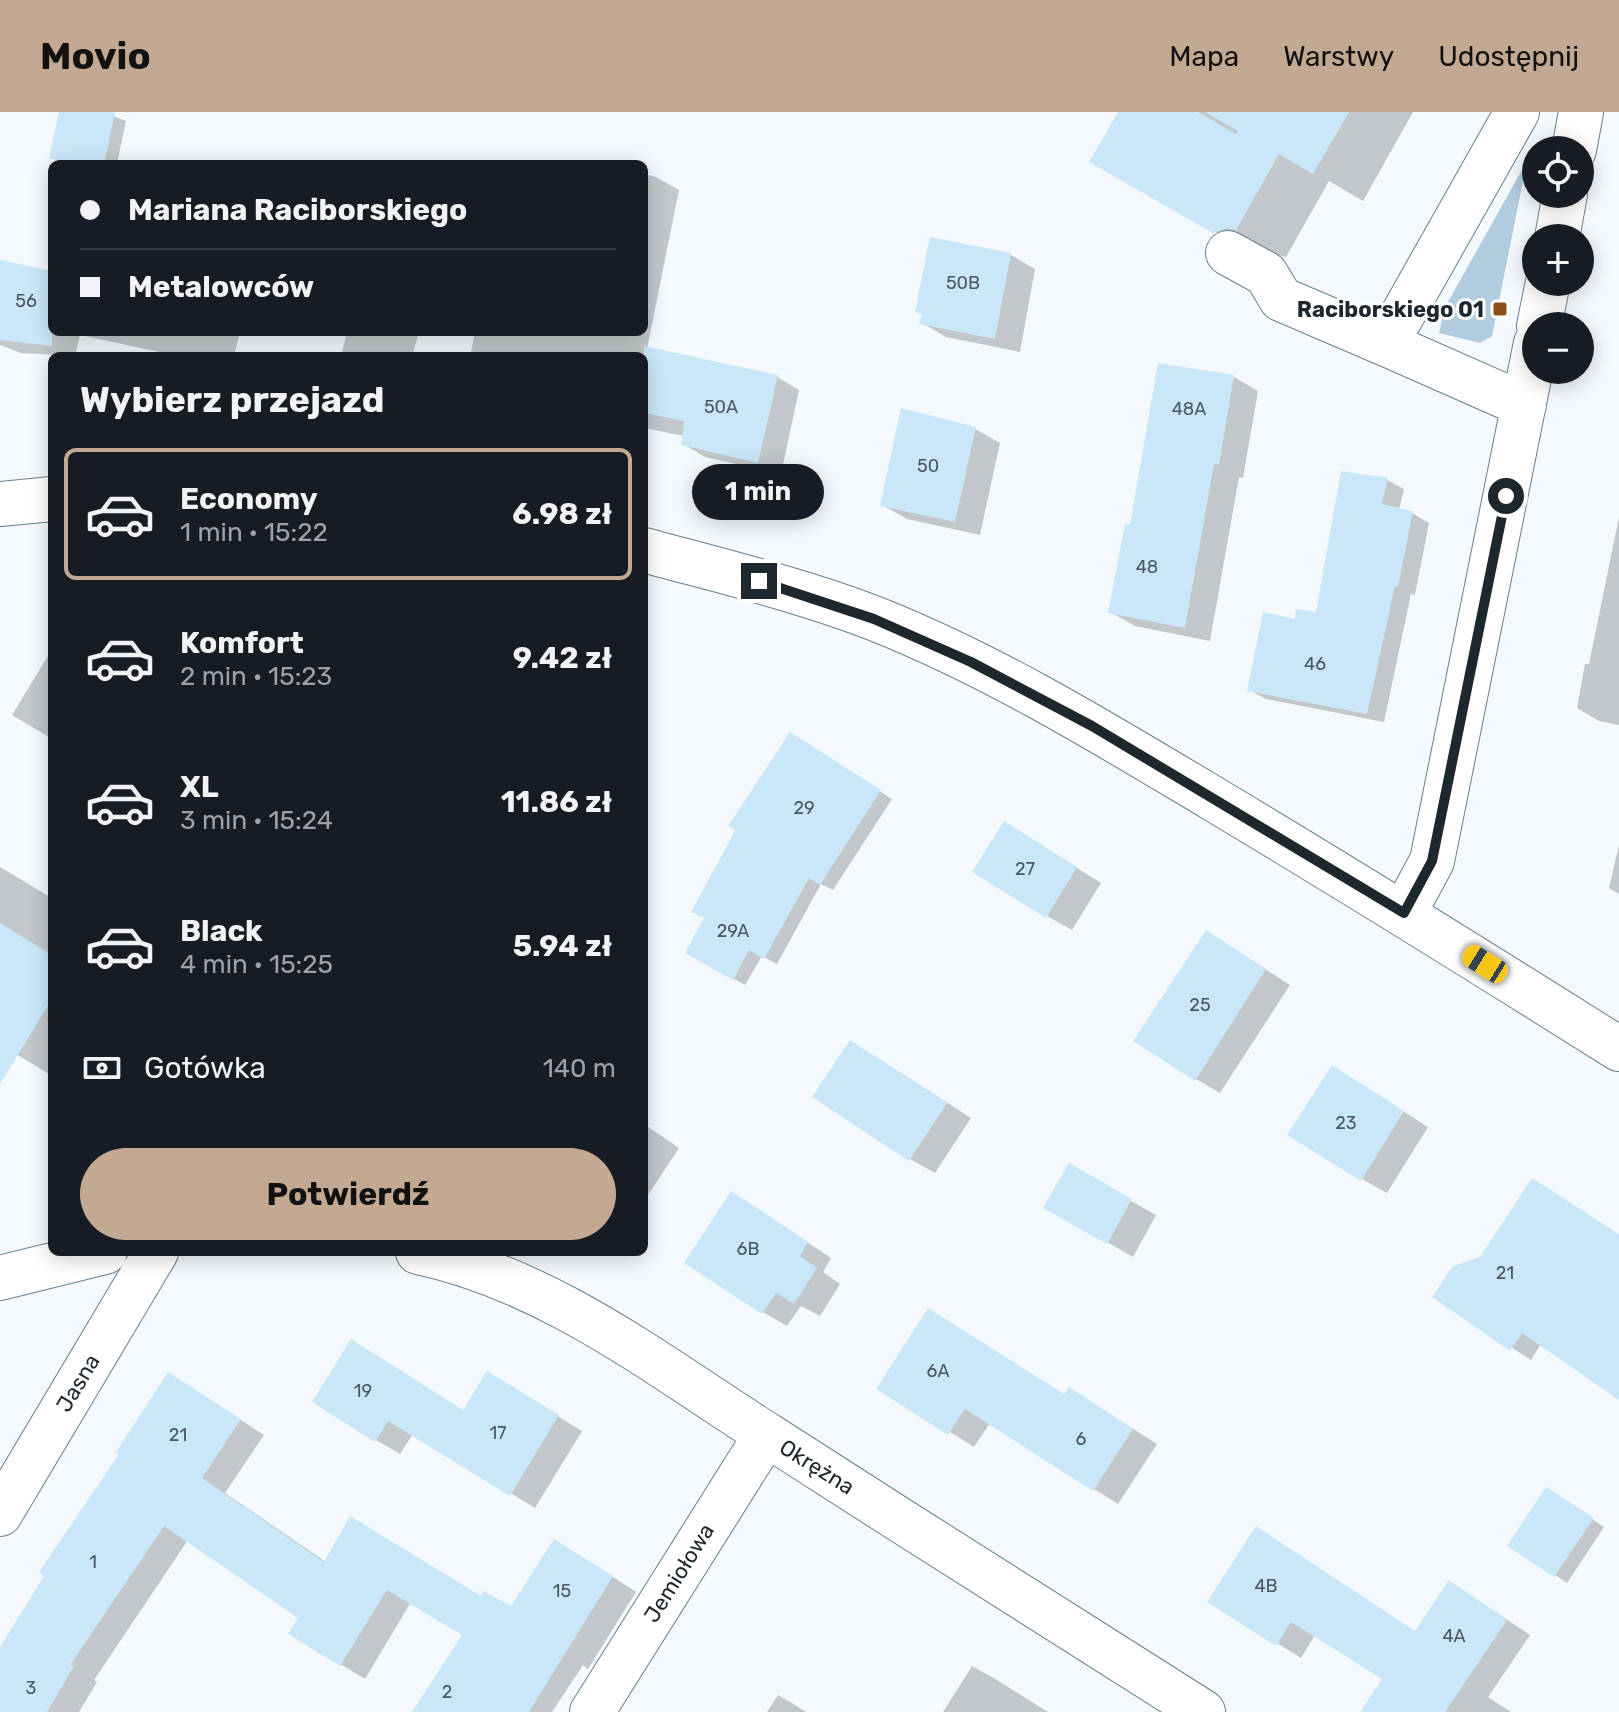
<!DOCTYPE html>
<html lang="pl">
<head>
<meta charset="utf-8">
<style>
	:root { --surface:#171b24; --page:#20242c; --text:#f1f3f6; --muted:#9ea1a6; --line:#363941; --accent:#c4a992 }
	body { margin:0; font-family:Rubik,sans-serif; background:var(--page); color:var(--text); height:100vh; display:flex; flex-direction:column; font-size:30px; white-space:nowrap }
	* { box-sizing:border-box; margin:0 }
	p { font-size:26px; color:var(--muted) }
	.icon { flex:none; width:44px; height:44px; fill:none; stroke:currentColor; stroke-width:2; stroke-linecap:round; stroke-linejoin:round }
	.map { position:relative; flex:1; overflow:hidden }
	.details { position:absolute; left:48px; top:240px; width:600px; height:904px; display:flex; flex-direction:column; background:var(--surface); border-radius:12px; box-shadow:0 4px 20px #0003 }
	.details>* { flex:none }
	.guide { position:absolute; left:48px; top:48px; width:600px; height:176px; border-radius:12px; box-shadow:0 4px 20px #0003; display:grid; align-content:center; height:176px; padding:0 32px; background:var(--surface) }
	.tools { position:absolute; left:1522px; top:24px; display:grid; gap:16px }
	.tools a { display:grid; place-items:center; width:72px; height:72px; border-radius:50%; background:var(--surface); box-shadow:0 4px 20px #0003; font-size:40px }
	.end { position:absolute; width:36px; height:36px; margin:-18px; border:10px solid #1c272e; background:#fff; box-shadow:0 0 0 4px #fff }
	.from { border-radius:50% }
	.bubble { position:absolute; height:56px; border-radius:28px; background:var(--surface); box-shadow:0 4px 20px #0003; font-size:26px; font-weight:700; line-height:56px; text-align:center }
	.car { position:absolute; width:24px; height:48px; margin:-24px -12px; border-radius:10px; box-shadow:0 0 6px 2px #0007; background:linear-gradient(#f5c518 24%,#345 0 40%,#f5c518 0 76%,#345 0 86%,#f5c518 0) }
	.guide b { display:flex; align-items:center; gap:28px; height:76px; font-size:30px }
	.guide b+b { border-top:2px solid var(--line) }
	.guide i { width:20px; height:20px; background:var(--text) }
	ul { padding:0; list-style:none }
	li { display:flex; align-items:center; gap:24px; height:132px; margin:0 16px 12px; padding:0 16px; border:4px solid transparent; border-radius:12px }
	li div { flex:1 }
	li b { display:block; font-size:30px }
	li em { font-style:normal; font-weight:700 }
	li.active { border-color:var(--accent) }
	li>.icon { width:72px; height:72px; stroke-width:1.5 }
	h2 { padding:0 32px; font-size:36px; line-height:96px }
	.pay { display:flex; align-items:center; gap:20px; height:88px; padding:0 32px; font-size:30px }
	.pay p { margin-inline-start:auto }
	.button { display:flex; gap:16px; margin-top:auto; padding:16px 32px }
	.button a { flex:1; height:92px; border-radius:48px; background:var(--accent); color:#111; font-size:32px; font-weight:700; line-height:92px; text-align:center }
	header { display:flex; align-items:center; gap:48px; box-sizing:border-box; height:112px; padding:0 40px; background:var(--accent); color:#111 }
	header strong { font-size:38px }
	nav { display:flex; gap:44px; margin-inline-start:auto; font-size:28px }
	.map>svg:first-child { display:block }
	.green { fill:#b0ccde }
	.shadow { fill:#0003 }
	.building { fill:#cae7f9 }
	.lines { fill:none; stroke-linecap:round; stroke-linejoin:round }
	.minor-casing { stroke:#668090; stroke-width:46 }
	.minor { stroke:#fff; stroke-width:44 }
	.route { stroke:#1c272e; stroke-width:10 }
	.poi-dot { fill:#8e4e17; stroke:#fff; stroke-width:3 }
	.labels { text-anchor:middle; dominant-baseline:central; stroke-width:6; stroke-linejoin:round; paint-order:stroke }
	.number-label { font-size:18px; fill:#485761 }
	.poi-label { font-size:22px; font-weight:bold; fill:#1c272e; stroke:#fff; text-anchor:end }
	.street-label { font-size:22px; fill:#1c272e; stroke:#fff }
</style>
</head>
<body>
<header>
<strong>Movio</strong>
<nav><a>Mapa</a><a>Warstwy</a><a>Udostępnij</a></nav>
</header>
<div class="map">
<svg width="1619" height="1600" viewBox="0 0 1619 1600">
	<rect width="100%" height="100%" fill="#f3f9fc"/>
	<path class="green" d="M 1527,49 L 1492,224 L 1480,231 L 1439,221 L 1444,197 Z"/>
	<path class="shadow" d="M 61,0 L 103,0 L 126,9 L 117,52 L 65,52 L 51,45 Z
		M 1120,0 L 1413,0 L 1363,89 L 1329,69 L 1286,145 L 1277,143 L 1264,148 L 1092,49 Z
		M 575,48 L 594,52 L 574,52 Z
		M 644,62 L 656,65 L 679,78 L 647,237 L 777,265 L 799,278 L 781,362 L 705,345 L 683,332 L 684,324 L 644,316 L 644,244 L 470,244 L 475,220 L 644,220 Z
		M 1011,143 L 1035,157 L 1020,240 L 946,225 L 922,211 L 923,203 L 917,199 Z
		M 0,150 L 52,161 L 52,220 L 240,220 L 234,244 L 178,244 L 80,223 L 75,244 L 21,241 L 0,233 Z
		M 347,220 L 419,220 L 412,244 L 341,244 Z
		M 1160,254 L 1234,265 L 1258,279 L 1243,366 L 1239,365 L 1210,529 L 1135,514 L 1110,500 L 1132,415 Z
		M 975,317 L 1000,331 L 980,423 L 907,407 L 882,393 Z
		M 1387,368 L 1404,377 L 1399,398 L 1412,401 L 1429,411 L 1415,483 L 1411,482 L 1384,610 L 1266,587 L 1249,578 L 1296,509 L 1317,503 Z
		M 1619,405 L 1619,613 L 1599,609 L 1577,596 L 1585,552 L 1589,552 Z
		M 52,537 L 52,627 L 12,603 Z
		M 802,629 L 892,687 L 833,778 L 821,772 L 777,852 L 762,844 L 745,873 L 688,841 Z
		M 1029,726 L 1101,771 L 1072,818 L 1047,804 Z
		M 1619,733 L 1619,782 L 1609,776 Z
		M 0,755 L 52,786 L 52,964 L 0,932 Z
		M 1231,835 L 1290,873 L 1220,981 L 1196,967 Z
		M 876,945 L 971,1006 L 935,1061 L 910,1047 Z
		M 1357,970 L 1428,1015 L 1387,1081 L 1362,1067 Z
		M 644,1012 L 679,1036 L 644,1089 Z
		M 1069,1054 L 1156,1103 L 1133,1145 L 1046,1095 Z
		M 756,1096 L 831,1146 L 823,1160 L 840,1172 L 820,1204 L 801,1194 L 787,1214 L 763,1200 Z
		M 1619,1124 L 1619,1285 L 1541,1232 L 1531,1248 L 1434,1185 Z
		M 377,1244 L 464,1300 L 512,1276 L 582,1319 L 535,1396 L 413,1322 L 400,1342 L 376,1328 Z
		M 879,1276 L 1065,1284 L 1094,1292 L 1157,1332 L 1118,1392 L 990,1311 L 974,1335 Z
		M 193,1277 L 264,1323 L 225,1381 L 326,1450 L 482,1486 L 512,1497 L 579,1443 L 636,1480 L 588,1557 L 583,1553 L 552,1600 L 414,1600 L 465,1522 L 411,1490 L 365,1567 L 291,1522 L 300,1505 L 188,1428 L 94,1568 L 97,1570 L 79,1600 L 0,1600 L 0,1539 Z
		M 1559,1385 L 1604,1415 L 1567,1471 L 1510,1433 Z
		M 1473,1485 L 1530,1523 L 1488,1585 L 1511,1600 L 1387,1600 L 1385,1567 L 1315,1523 L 1301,1546 L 1210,1489 L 1417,1520 Z
		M 972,1554 L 997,1568 L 1048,1600 L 943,1600 Z
		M 778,1583 L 790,1590 L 806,1600 L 767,1600 Z"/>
	<path class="building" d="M 59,0 L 115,0 L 104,52 L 78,52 L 49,46 Z
		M 1118,0 L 1198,0 L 1236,22 L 1238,19 L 1205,0 L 1349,0 L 1313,62 L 1279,42 L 1236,118 L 1227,116 L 1213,121 L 1089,50 Z
		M 930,125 L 1011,141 L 995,227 L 919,212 L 922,202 L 915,200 Z
		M 0,148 L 52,159 L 52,234 L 0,228 Z
		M 644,234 L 778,263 L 758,351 L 681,333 L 684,309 L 644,301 Z
		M 1158,251 L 1234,263 L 1219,353 L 1214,352 L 1185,516 L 1108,501 L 1125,412 L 1130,413 Z
		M 901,296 L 976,315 L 955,410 L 880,394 Z
		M 1341,359 L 1388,366 L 1382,392 L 1413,399 L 1398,475 L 1395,474 L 1367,602 L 1247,579 L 1263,500 L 1295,507 L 1296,497 L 1316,500 Z
		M 790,620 L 881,678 L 820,773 L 809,766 L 764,847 L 749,838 L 733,868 L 685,841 L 704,806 L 691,800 L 735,719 L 728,714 Z
		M 1004,709 L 1077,755 L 1046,806 L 972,760 Z
		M 0,811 L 52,843 L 52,887 L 0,972 Z
		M 1206,818 L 1266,857 L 1195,969 L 1133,929 Z
		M 850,928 L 947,991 L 909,1049 L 812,985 Z
		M 1332,953 L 1404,999 L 1361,1069 L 1287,1023 Z
		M 1069,1051 L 1132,1087 L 1107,1132 L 1043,1096 Z
		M 1532,1066 L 1619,1122 L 1619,1288 L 1522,1221 L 1510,1239 L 1432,1185 L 1453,1154 L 1480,1145 Z
		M 731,1079 L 808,1130 L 800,1144 L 817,1156 L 794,1192 L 776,1181 L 762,1202 L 684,1151 Z
		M 928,1196 L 1064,1282 L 1069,1275 L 1133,1317 L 1093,1379 L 965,1297 L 948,1323 L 876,1277 Z
		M 351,1227 L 463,1298 L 487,1259 L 559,1303 L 510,1384 L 388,1309 L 375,1330 L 312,1290 Z
		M 168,1260 L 241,1307 L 202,1366 L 324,1450 L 350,1404 L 481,1484 L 484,1479 L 511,1494 L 554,1427 L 613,1464 L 529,1600 L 412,1600 L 462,1523 L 387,1478 L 340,1554 L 288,1522 L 298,1506 L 164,1414 L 71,1552 L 74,1554 L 47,1600 L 0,1600 L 0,1535 L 44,1464 L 39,1460 L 119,1342 L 116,1340 Z
		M 1546,1375 L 1594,1406 L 1554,1465 L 1507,1434 Z
		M 1256,1414 L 1415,1519 L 1449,1468 L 1507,1508 L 1445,1600 L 1360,1600 L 1382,1567 L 1291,1510 L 1276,1534 L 1207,1490 Z"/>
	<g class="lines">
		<defs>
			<path id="minor" d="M 1517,0 L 1386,232 L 1524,293
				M 1574,38 L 1581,0
				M 1557,126 L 1565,82
				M 1228,141 L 1266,162 L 1281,187 L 1386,232
				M 1539,214 L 1548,170
				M 0,392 L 52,387
				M 644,438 C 721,459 801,478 876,507 C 994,554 1103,621 1212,686 C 1349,768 1484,852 1619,937
				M 1404,801 L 1432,749 L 1536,231
				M 418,1140 C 550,1168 657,1253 769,1324 C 913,1417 1058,1508 1203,1600
				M 0,1166 L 105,1140
				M 0,1402 L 156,1140
				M 592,1600 L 766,1323"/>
		</defs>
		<use href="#minor" class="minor-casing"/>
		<use href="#minor" class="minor"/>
	</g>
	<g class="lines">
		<path class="route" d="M 759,469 L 874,507 L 971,550 L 1092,614 L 1404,801 L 1432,749 L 1506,384"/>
	</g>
	<rect class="poi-dot" x="1492" y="189" width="16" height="16" rx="4"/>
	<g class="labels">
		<g class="number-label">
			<text x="963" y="171">50B</text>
			<text x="26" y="189">56</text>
			<text x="721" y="295">50A</text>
			<text x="1189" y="297">48A</text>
			<text x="928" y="354">50</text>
			<text x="1147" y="455">48</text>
			<text x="1315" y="552">46</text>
			<text x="804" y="696">29</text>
			<text x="1025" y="757">27</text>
			<text x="733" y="819">29A</text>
			<text x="1200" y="893">25</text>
			<text x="1346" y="1011">23</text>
			<text x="748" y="1137">6B</text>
			<text x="1505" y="1161">21</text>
			<text x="938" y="1259">6A</text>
			<text x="363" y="1279">19</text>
			<text x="498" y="1321">17</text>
			<text x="178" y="1323">21</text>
			<text x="1081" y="1327">6</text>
			<text x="93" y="1450">1</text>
			<text x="1266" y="1474">4B</text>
			<text x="562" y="1479">15</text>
			<text x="1454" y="1524">4A</text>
			<text x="31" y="1576">3</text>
			<text x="447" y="1580">2</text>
		</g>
		<g class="poi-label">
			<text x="1484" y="197">Raciborskiego 01</text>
		</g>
		<g class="street-label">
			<text transform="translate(78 1271) rotate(-59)">Jasna</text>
			<text transform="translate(817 1355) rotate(32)">Okrężna</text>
			<text transform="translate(679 1461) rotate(-58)">Jemiołowa</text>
		</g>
	</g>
</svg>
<div class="tools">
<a><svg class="icon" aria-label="locate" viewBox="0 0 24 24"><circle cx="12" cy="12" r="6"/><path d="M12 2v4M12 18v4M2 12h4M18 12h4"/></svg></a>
<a>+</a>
<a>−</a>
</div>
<i class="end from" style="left:1506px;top:384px"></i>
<i class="end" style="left:759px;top:469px"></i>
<div class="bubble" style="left:692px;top:352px;width:132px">1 min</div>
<i class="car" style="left:1485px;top:852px;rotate:302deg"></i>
<div class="guide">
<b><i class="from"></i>Mariana Raciborskiego</b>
<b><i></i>Metalowców</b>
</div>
<section class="details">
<h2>Wybierz przejazd</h2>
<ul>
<li class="active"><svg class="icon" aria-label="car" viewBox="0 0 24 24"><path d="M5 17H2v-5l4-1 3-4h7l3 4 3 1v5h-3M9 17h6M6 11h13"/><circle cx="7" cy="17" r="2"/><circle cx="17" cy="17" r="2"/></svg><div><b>Economy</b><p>1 min · 15:22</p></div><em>6.98 zł</em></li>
<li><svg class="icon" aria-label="car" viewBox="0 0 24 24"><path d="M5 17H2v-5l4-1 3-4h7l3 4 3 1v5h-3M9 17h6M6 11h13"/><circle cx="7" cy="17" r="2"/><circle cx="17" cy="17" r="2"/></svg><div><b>Komfort</b><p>2 min · 15:23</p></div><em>9.42 zł</em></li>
<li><svg class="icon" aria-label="car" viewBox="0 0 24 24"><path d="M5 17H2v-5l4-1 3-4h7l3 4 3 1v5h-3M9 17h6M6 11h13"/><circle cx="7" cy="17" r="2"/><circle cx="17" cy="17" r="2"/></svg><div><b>XL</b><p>3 min · 15:24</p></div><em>11.86 zł</em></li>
<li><svg class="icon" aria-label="car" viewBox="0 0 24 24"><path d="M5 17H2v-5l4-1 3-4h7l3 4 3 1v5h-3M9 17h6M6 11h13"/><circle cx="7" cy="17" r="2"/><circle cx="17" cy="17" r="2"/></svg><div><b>Black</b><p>4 min · 15:25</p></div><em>5.94 zł</em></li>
</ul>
<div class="pay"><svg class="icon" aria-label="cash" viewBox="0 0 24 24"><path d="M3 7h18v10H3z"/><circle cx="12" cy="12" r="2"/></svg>Gotówka<p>140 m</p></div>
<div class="button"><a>Potwierdź</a></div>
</section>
</div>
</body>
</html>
